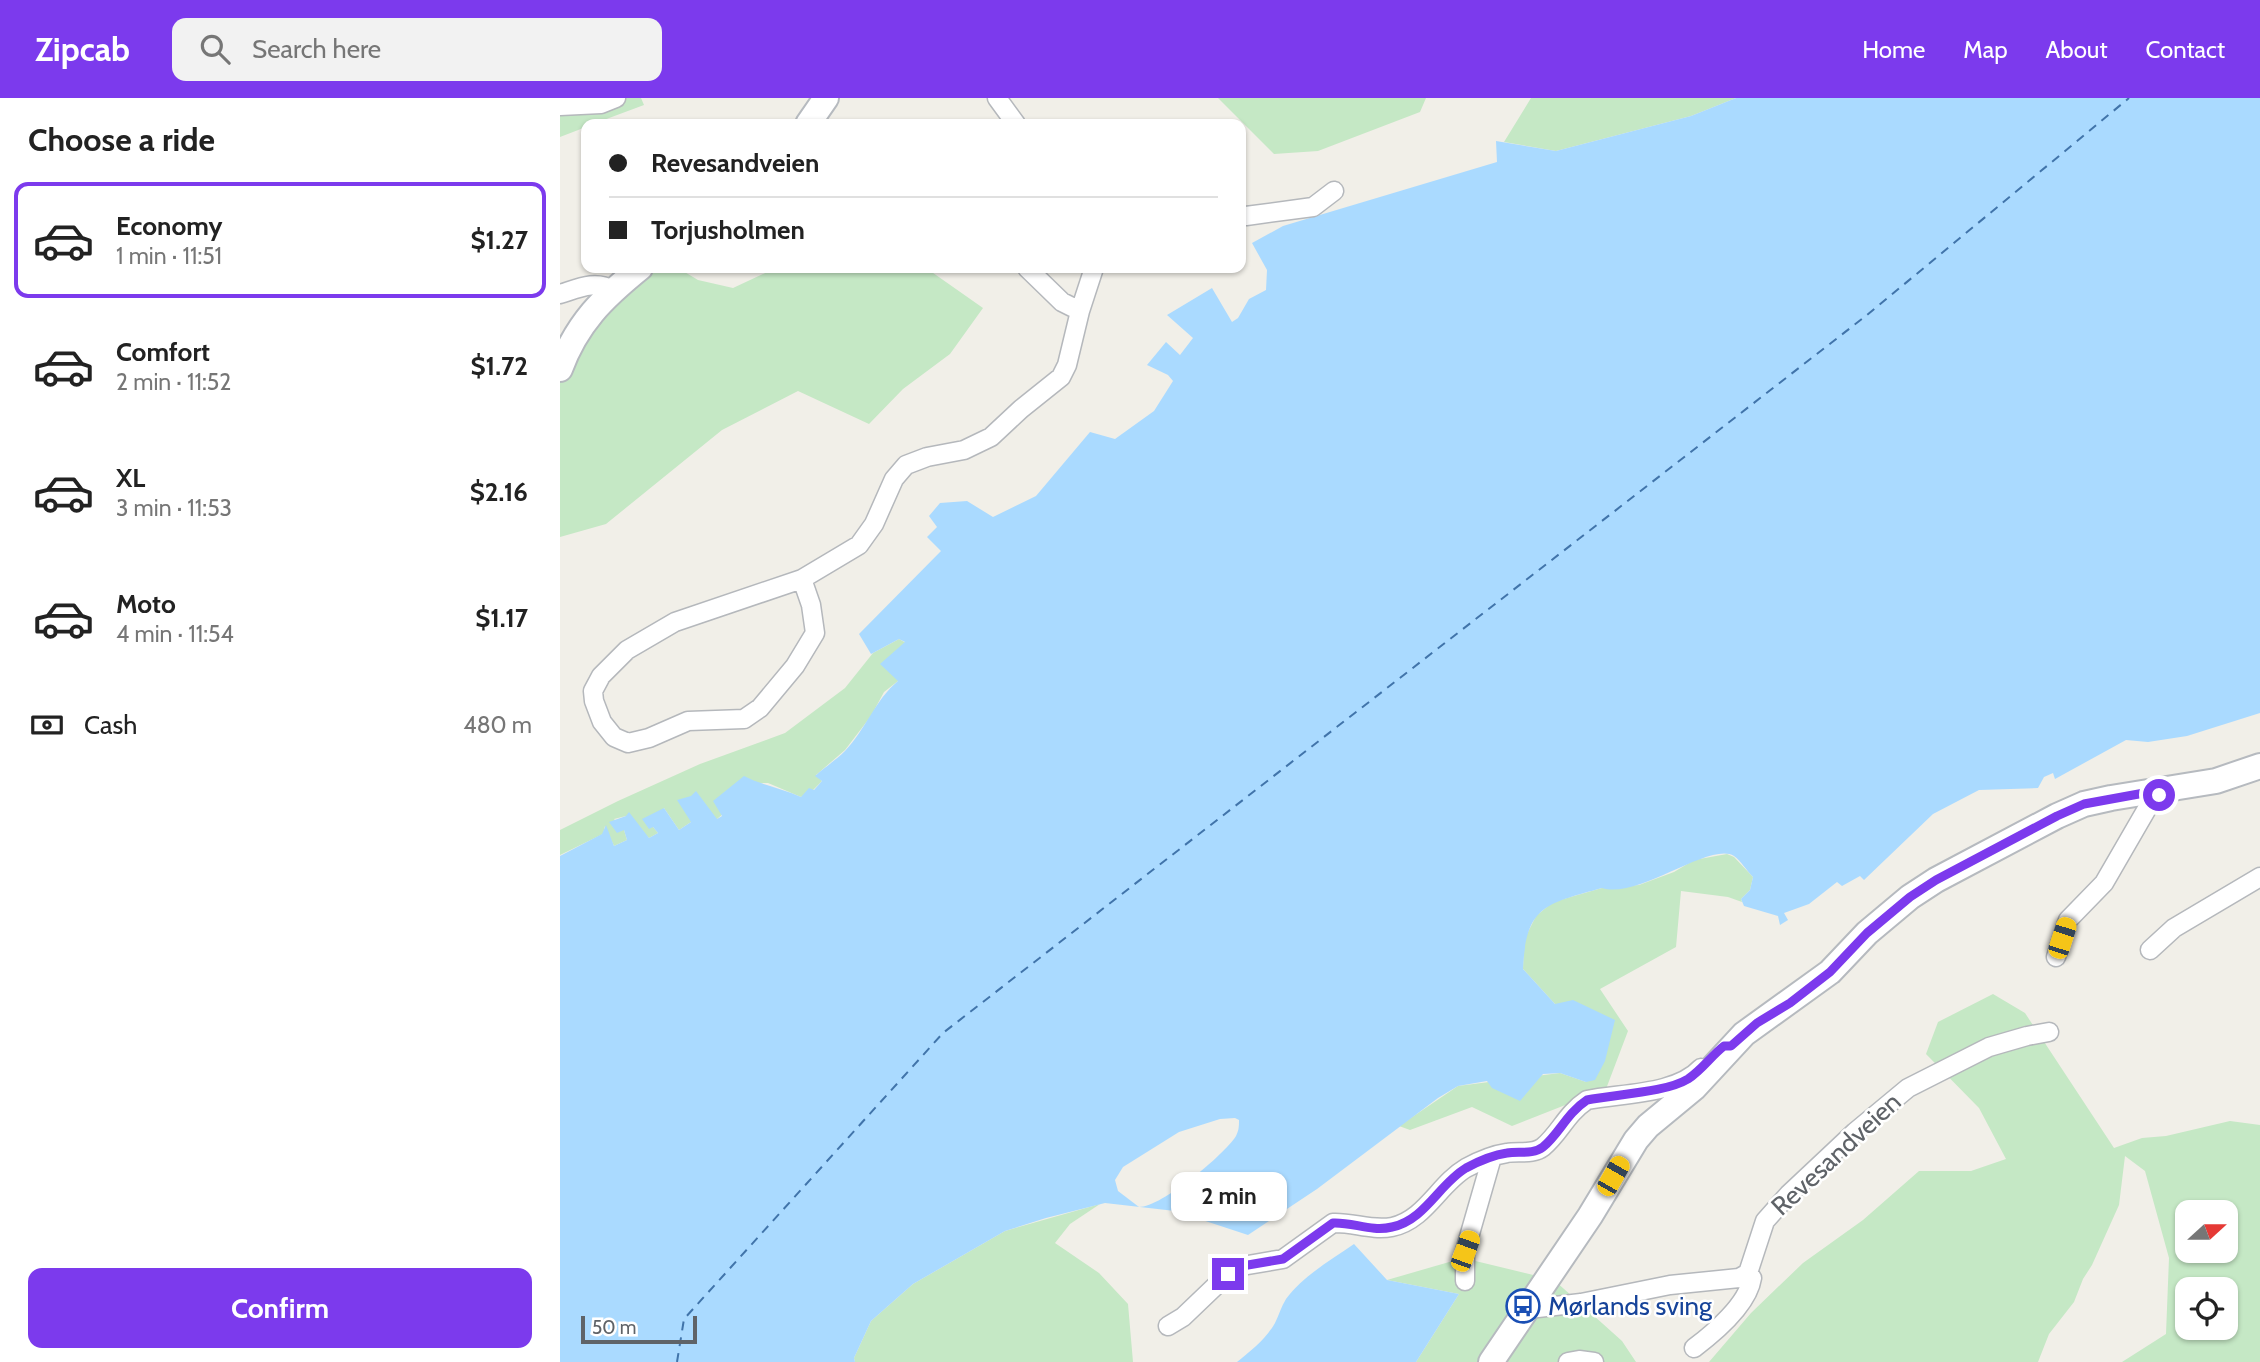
<!DOCTYPE html>
<html lang="en">
<head>
<meta charset="utf-8">
<style>
	:root { --surface:#fff; --page:#f2f2f2; --text:#222; --muted:#767676; --line:#e0e0e0; --accent:#7c3aed }
	body { margin:0; font-family:Cabin,sans-serif; background:var(--page); color:var(--text); height:100vh; display:flex; flex-direction:column; font-size:26px; white-space:nowrap }
	* { box-sizing:border-box; margin:0 }
	p { font-size:23px; color:var(--muted) }
	.icon { flex:none; width:38px; height:38px; fill:none; stroke:currentColor; stroke-width:2; stroke-linecap:round; stroke-linejoin:round }
	.map { position:relative; flex:1; overflow:hidden }
	.drawer { display:flex; flex-direction:column; background:var(--surface); width:560px }
	.drawer>* { flex:none }
	.banner { position:absolute; left:21px; top:21px; width:665px; height:154px; border-radius:14px; box-shadow:0 2px 5px #0004; display:grid; align-content:center; height:154px; padding:0 28px; background:var(--surface) }
	.needle { width:46px; rotate:69deg }
	.tools { position:absolute; left:1615px; top:1102px; display:grid; gap:14px }
	.tools a { display:grid; place-items:center; width:63px; height:63px; border-radius:14px; background:var(--surface); box-shadow:0 2px 5px #0004; font-size:35px }
	.scale { position:absolute; left:21px; bottom:18px; width:116px; box-sizing:border-box; padding-left:7px; border:4px solid #5f6368; border-top:0; font-size:19px; line-height:24px; white-space:nowrap; color:#5f6368; -webkit-text-stroke:5px #fff; paint-order:stroke }
	.end { position:absolute; width:32px; height:32px; margin:-16px; border:9px solid #7c3aed; background:#fff; box-shadow:0 0 0 4px #fff }
	.from { border-radius:50% }
	.bubble { position:absolute; height:49px; border-radius:14px; background:var(--surface); box-shadow:0 2px 5px #0004; font-size:23px; font-weight:700; line-height:49px; text-align:center }
	.car { position:absolute; width:21px; height:42px; margin:-21px -10px; border-radius:9px; box-shadow:0 0 5px 2px #0007; background:linear-gradient(#f5c518 24%,#345 0 40%,#f5c518 0 76%,#345 0 86%,#f5c518 0) }
	.banner b { display:flex; align-items:center; gap:24px; height:66px; font-size:26px }
	.banner b+b { border-top:2px solid var(--line) }
	.banner i { width:18px; height:18px; background:var(--text) }
	ul { padding:0; list-style:none }
	li { display:flex; align-items:center; gap:21px; height:116px; margin:0 14px 10px; padding:0 14px; border:4px solid transparent; border-radius:14px }
	li div { flex:1 }
	li b { display:block; font-size:26px }
	li em { font-style:normal; font-weight:700 }
	li.active { border-color:var(--accent) }
	li>.icon { width:63px; height:63px; stroke-width:1.5 }
	h2 { padding:0 28px; font-size:32px; line-height:84px }
	.pay { display:flex; align-items:center; gap:18px; height:77px; padding:0 28px; font-size:26px }
	.pay p { margin-inline-start:auto }
	.cta { display:flex; gap:14px; margin-top:auto; padding:14px 28px }
	.cta a { flex:1; height:80px; border-radius:14px; background:var(--accent); color:#fff; font-size:28px; font-weight:700; line-height:80px; text-align:center }
	header { display:flex; align-items:center; gap:42px; box-sizing:border-box; height:98px; padding:0 35px; background:var(--accent); color:#fff }
	header strong { font-size:33px }
	nav { display:flex; gap:38px; margin-inline-start:auto; font-size:24px }
	.search { width:490px; height:63px; background:var(--page); display:flex; align-items:center; gap:18px; box-sizing:border-box; padding:0 24px; border-radius:14px; color:var(--muted); font-size:26px }
	main { display:flex; flex:1; min-height:0 }
	.map>svg:first-child { display:block }
	.green { fill:#c5e8c5; fill-rule:evenodd }
	.water { fill:#aadaff; fill-rule:evenodd }
	.lines { fill:none; stroke-linecap:round; stroke-linejoin:round }
	.ferry { stroke:#4174aa; stroke-width:2; stroke-dasharray:9 7; stroke-linecap:butt }
	.street-casing { stroke:#b5b8bc; stroke-width:21 }
	.secondary-casing { stroke:#b6babf; stroke-width:28 }
	.street { stroke:#fff; stroke-width:18 }
	.secondary { stroke:#fff; stroke-width:24 }
	.route { stroke:#7c3aed; stroke-width:9 }
	.labels { text-anchor:middle; dominant-baseline:central; stroke-width:5; stroke-linejoin:round; paint-order:stroke }
	.street-label { font-size:26px; fill:#5f6368; stroke:#fff }
	.transit-label { font-size:26px; fill:#164399; stroke:#fff; text-anchor:start }
</style>
</head>
<body>
<header>
<strong>Zipcab</strong>
<div class="search"><svg class="icon" aria-label="search" viewBox="0 0 24 24"><circle cx="10" cy="10" r="6"/><path d="M15 15l6 6"/></svg>Search here</div>
<nav><a>Home</a><a>Map</a><a>About</a><a>Contact</a></nav>
</header>
<main>
<section class="drawer">
<h2>Choose a ride</h2>
<ul>
<li class="active"><svg class="icon" aria-label="car" viewBox="0 0 24 24"><path d="M5 17H2v-5l4-1 3-4h7l3 4 3 1v5h-3M9 17h6M6 11h13"/><circle cx="7" cy="17" r="2"/><circle cx="17" cy="17" r="2"/></svg><div><b>Economy</b><p>1 min · 11:51</p></div><em>$1.27</em></li>
<li><svg class="icon" aria-label="car" viewBox="0 0 24 24"><path d="M5 17H2v-5l4-1 3-4h7l3 4 3 1v5h-3M9 17h6M6 11h13"/><circle cx="7" cy="17" r="2"/><circle cx="17" cy="17" r="2"/></svg><div><b>Comfort</b><p>2 min · 11:52</p></div><em>$1.72</em></li>
<li><svg class="icon" aria-label="car" viewBox="0 0 24 24"><path d="M5 17H2v-5l4-1 3-4h7l3 4 3 1v5h-3M9 17h6M6 11h13"/><circle cx="7" cy="17" r="2"/><circle cx="17" cy="17" r="2"/></svg><div><b>XL</b><p>3 min · 11:53</p></div><em>$2.16</em></li>
<li><svg class="icon" aria-label="car" viewBox="0 0 24 24"><path d="M5 17H2v-5l4-1 3-4h7l3 4 3 1v5h-3M9 17h6M6 11h13"/><circle cx="7" cy="17" r="2"/><circle cx="17" cy="17" r="2"/></svg><div><b>Moto</b><p>4 min · 11:54</p></div><em>$1.17</em></li>
</ul>
<div class="pay"><svg class="icon" aria-label="cash" viewBox="0 0 24 24"><path d="M3 7h18v10H3z"/><circle cx="12" cy="12" r="2"/></svg>Cash<p>480 m</p></div>
<div class="cta"><a>Confirm</a></div>
</section>
<div class="map">
<svg width="1700" height="1264" viewBox="0 0 1700 1264">
	<rect width="100%" height="100%" fill="#f1efe8"/>
	<path class="green" d="M 0,0 L 81,0 L 84,7 L 33,26 L 26,26 L 26,29 L 0,39 Z
		M 658,0 L 866,0 L 860,14 L 758,53 L 714,56 Z
		M 971,0 L 1176,0 L 1131,18 L 996,53 L 944,44 Z
		M 85,170 L 118,170 L 138,182 L 173,190 L 216,170 L 366,170 L 423,210 L 390,256 L 343,291 L 309,326 L 238,293 L 162,332 L 46,426 L 0,439 L 0,272 Z
		M 339,541 L 346,545 L 338,583 L 324,594 L 311,618 L 285,652 L 256,677 L 262,683 L 253,692 L 241,699 L 208,685 L 198,685 L 156,722 L 131,724 L 119,732 L 104,710 L 93,729 L 98,735 L 89,740 L 66,718 L 54,721 L 64,732 L 67,742 L 54,748 L 45,728 L 43,736 L 0,757 L 0,732 L 58,703 L 140,666 L 225,635 L 285,590 L 313,555 Z
		M 1167,756 L 1174,759 L 1193,779 L 1190,792 L 1181,801 L 1182,804 L 1168,799 L 1121,793 L 1116,849 L 1040,891 L 1068,933 L 1046,991 L 952,1028 L 912,1009 L 850,1032 L 839,1028 L 898,988 L 1000,975 L 1026,984 L 995,906 L 963,871 L 964,842 L 976,818 L 993,804 L 1042,790 L 1079,787 L 1114,774 L 1134,762 Z
		M 1433,896 L 1465,915 L 1554,1050 L 1582,1040 L 1606,1038 L 1670,1023 L 1700,1027 L 1700,1264 L 1562,1264 L 1606,1236 L 1609,1160 L 1585,1073 L 1565,1058 L 1559,1107 L 1532,1167 L 1523,1181 L 1514,1204 L 1489,1236 L 1478,1264 L 1149,1264 L 1191,1215 L 1243,1165 L 1303,1122 L 1359,1073 L 1411,1073 L 1446,1061 L 1419,1010 L 1366,956 L 1378,924 ZM 1628,1115 L 1666,1115 L 1666,1153 L 1628,1153 ZM 1628,1192 L 1666,1192 L 1666,1230 L 1628,1230 Z
		M 540,1106 L 510,1126 L 495,1145 L 539,1175 L 568,1206 L 573,1264 L 295,1264 L 294,1260 L 311,1223 L 353,1186 L 445,1133 Z
		M 903,1160 L 994,1182 L 1062,1243 L 1076,1264 L 856,1264 L 899,1196 L 827,1182 Z"/>
	<path class="water" d="M 1176,0 L 1700,0 L 1700,615 L 1627,638 L 1588,644 L 1566,642 L 1495,681 L 1493,675 L 1484,679 L 1478,690 L 1419,692 L 1373,716 L 1304,782 L 1300,778 L 1282,788 L 1277,784 L 1249,806 L 1224,815 L 1228,822 L 1220,827 L 1218,818 L 1184,808 L 1181,801 L 1190,792 L 1193,779 C 1187,773 1181,763 1174,758 C 1150,743 1078,802 1042,790 C 986,806 966,807 963,871 L 995,906 L 1013,902 L 1055,922 L 1045,963 L 1035,982 L 1026,984 L 1000,975 L 983,976 L 960,1003 L 932,990 L 927,983 L 898,988 L 878,1000 L 757,1091 L 688,1137 L 615,1113 L 545,1105 L 486,1120 L 445,1133 L 353,1186 L 311,1223 L 294,1260 L 295,1264 L 0,1264 L 0,758 L 42,736 L 46,727 L 54,748 L 67,742 L 64,732 L 57,735 L 49,724 L 66,718 L 69,714 L 89,740 L 98,735 L 93,729 L 89,731 L 82,721 L 104,710 L 119,732 L 131,724 L 117,702 L 131,698 L 136,693 L 157,721 L 162,718 L 153,703 L 184,678 C 201,687 222,690 241,699 L 249,690 L 254,692 L 262,683 L 255,678 C 265,669 276,662 285,653 C 306,631 315,602 338,583 L 320,566 L 345,544 L 339,541 L 311,556 L 299,536 L 381,453 L 367,439 L 377,429 L 369,418 L 380,405 L 407,403 L 433,419 L 476,398 L 530,334 L 555,341 L 594,313 L 613,283 L 608,277 L 587,267 L 606,244 L 620,257 L 633,240 L 607,217 L 652,190 L 672,224 L 678,220 L 689,201 L 706,192 L 707,172 L 692,145 L 723,128 L 937,64 L 936,43 L 996,53 L 1131,18 ZM 675,1020 L 679,1022 C 679,1028 679,1032 676,1038 C 664,1057 602,1109 579,1109 L 558,1093 L 555,1082 L 563,1069 L 619,1034 L 660,1021 Z
		M 794,1146 L 827,1182 L 899,1196 L 856,1264 L 677,1264 C 691,1253 706,1241 715,1225 C 719,1217 721,1209 726,1201 C 743,1178 771,1162 794,1146 Z"/>
	<g class="lines">
		<path class="ferry" d="M 117,1264 L 124,1221 L 383,935 L 1307,217 L 1569,0"/>
		<defs>
			<path id="street" d="M 437,0 L 456,26
				M 0,8 L 41,6 L 56,0
				M 681,117 L 686,118 L 753,109 L 774,93
				M 467,170 L 502,204 L 520,213
				M 0,196 C 19,190 35,182 53,192
				M 242,481 L 251,507 L 255,535 L 235,568 L 200,610 L 184,621 L 128,623 L 89,640 L 68,645 L 54,639 L 42,624 L 34,603 L 33,593 L 41,578 L 67,552 L 115,524 L 242,481 L 299,447 L 314,426 L 334,381 L 346,367 L 367,359 L 404,352 L 431,339 L 461,311 L 501,279 L 507,267 L 520,213 L 534,170
				M 1590,852 L 1614,830 L 1700,779
				M 1496,859 L 1508,822 L 1544,785 L 1588,709 L 1606,691
				M 905,1183 L 905,1153 L 932,1059
				M 969,1211 L 1021,1205 L 1110,1187 L 1179,1180 L 1188,1175 L 1205,1123 L 1229,1096 L 1295,1034 L 1348,990 L 1429,949 L 1467,938 L 1489,934
				M 608,1228 L 623,1219 L 668,1176 L 682,1168 L 723,1161 L 773,1125 C 793,1124 811,1133 832,1129 C 865,1122 879,1086 906,1070 C 919,1063 933,1057 947,1055 C 958,1053 973,1057 983,1049 C 1000,1035 1006,1016 1027,1002 C 1062,995 1116,997 1141,970
				M 1134,1250 C 1154,1235 1188,1206 1192,1180 L 1188,1175
				M 1008,1264 L 1019,1262 L 1034,1264"/>
			<path id="secondary" d="M 248,26 L 266,0
				M 0,271 C 17,225 43,200 80,170
				M 931,1264 L 1030,1118 L 1076,1042 L 1088,1028 L 1134,990 L 1184,936 L 1270,874 L 1307,835 L 1350,799 L 1376,782 L 1497,718 L 1524,706 L 1551,700 L 1656,683 L 1700,668"/>
		</defs>
		<use href="#street" class="street-casing"/>
		<use href="#secondary" class="secondary-casing"/>
		<use href="#street" class="street"/>
		<use href="#secondary" class="secondary"/>
	</g>
	<g class="lines">
		<path class="route" d="M 668,1176 L 682,1168 L 723,1161 L 773,1125 C 793,1124 811,1134 832,1129 C 865,1122 879,1086 906,1070 C 919,1063 933,1057 947,1055 C 958,1053 973,1057 983,1049 C 1000,1035 1006,1016 1027,1002 C 1055,996 1105,995 1128,981 C 1142,972 1151,958 1164,948 L 1171,948 L 1197,925 L 1230,905 L 1270,874 L 1307,835 L 1350,799 L 1376,782 L 1497,718 L 1524,706 L 1606,691 L 1599,697"/>
	</g>
	<defs>
		<symbol id="bus-ring" viewBox="-11 -11 22 22"><circle r="9.5" fill="#fff" stroke="#1a4fb4" stroke-width="1.5"/><path d="M-5-6H5V4H4V6H2V4H-2V6H-4V4H-5ZM-3.5-4V0h7V-4ZM-3.5 1.2v1.5H-2V1.2ZM2 1.2v1.5H3.5V1.2Z" fill="#1a4fb4"/></symbol>
	</defs>
	<g fill-rule="evenodd">
		<use href="#bus-ring" x="944" y="1189" width="38" height="38"/>
	</g>
	<g class="labels">
		<g class="street-label">
			<text transform="translate(1276 1056) rotate(-43)">Revesandveien</text>
		</g>
		<g class="transit-label">
			<text x="988" y="1208">Mørlands sving</text>
		</g>
	</g>
</svg>
<div class="tools">
<a><svg class="needle" viewBox="-14 -14 28 28"><path d="M0-13l5 13h-10z" fill="#e53935"/><path d="M0 13l5-13h-10z" fill="#767676"/></svg></a>
<a><svg class="icon" aria-label="locate" viewBox="0 0 24 24"><circle cx="12" cy="12" r="6"/><path d="M12 2v4M12 18v4M2 12h4M18 12h4"/></svg></a>
</div>
<div class="scale">50 m</div>
<i class="end from" style="left:1599px;top:697px"></i>
<i class="end" style="left:668px;top:1176px"></i>
<div class="bubble" style="left:611px;top:1074px;width:116px">2 min</div>
<i class="car" style="left:1502px;top:840px;rotate:18deg"></i>
<i class="car" style="left:1053px;top:1078px;rotate:30deg"></i>
<i class="car" style="left:905px;top:1153px;rotate:20deg"></i>
<div class="banner">
<b><i class="from"></i>Revesandveien</b>
<b><i></i>Torjusholmen</b>
</div>
</div>
</main>
</body>
</html>
